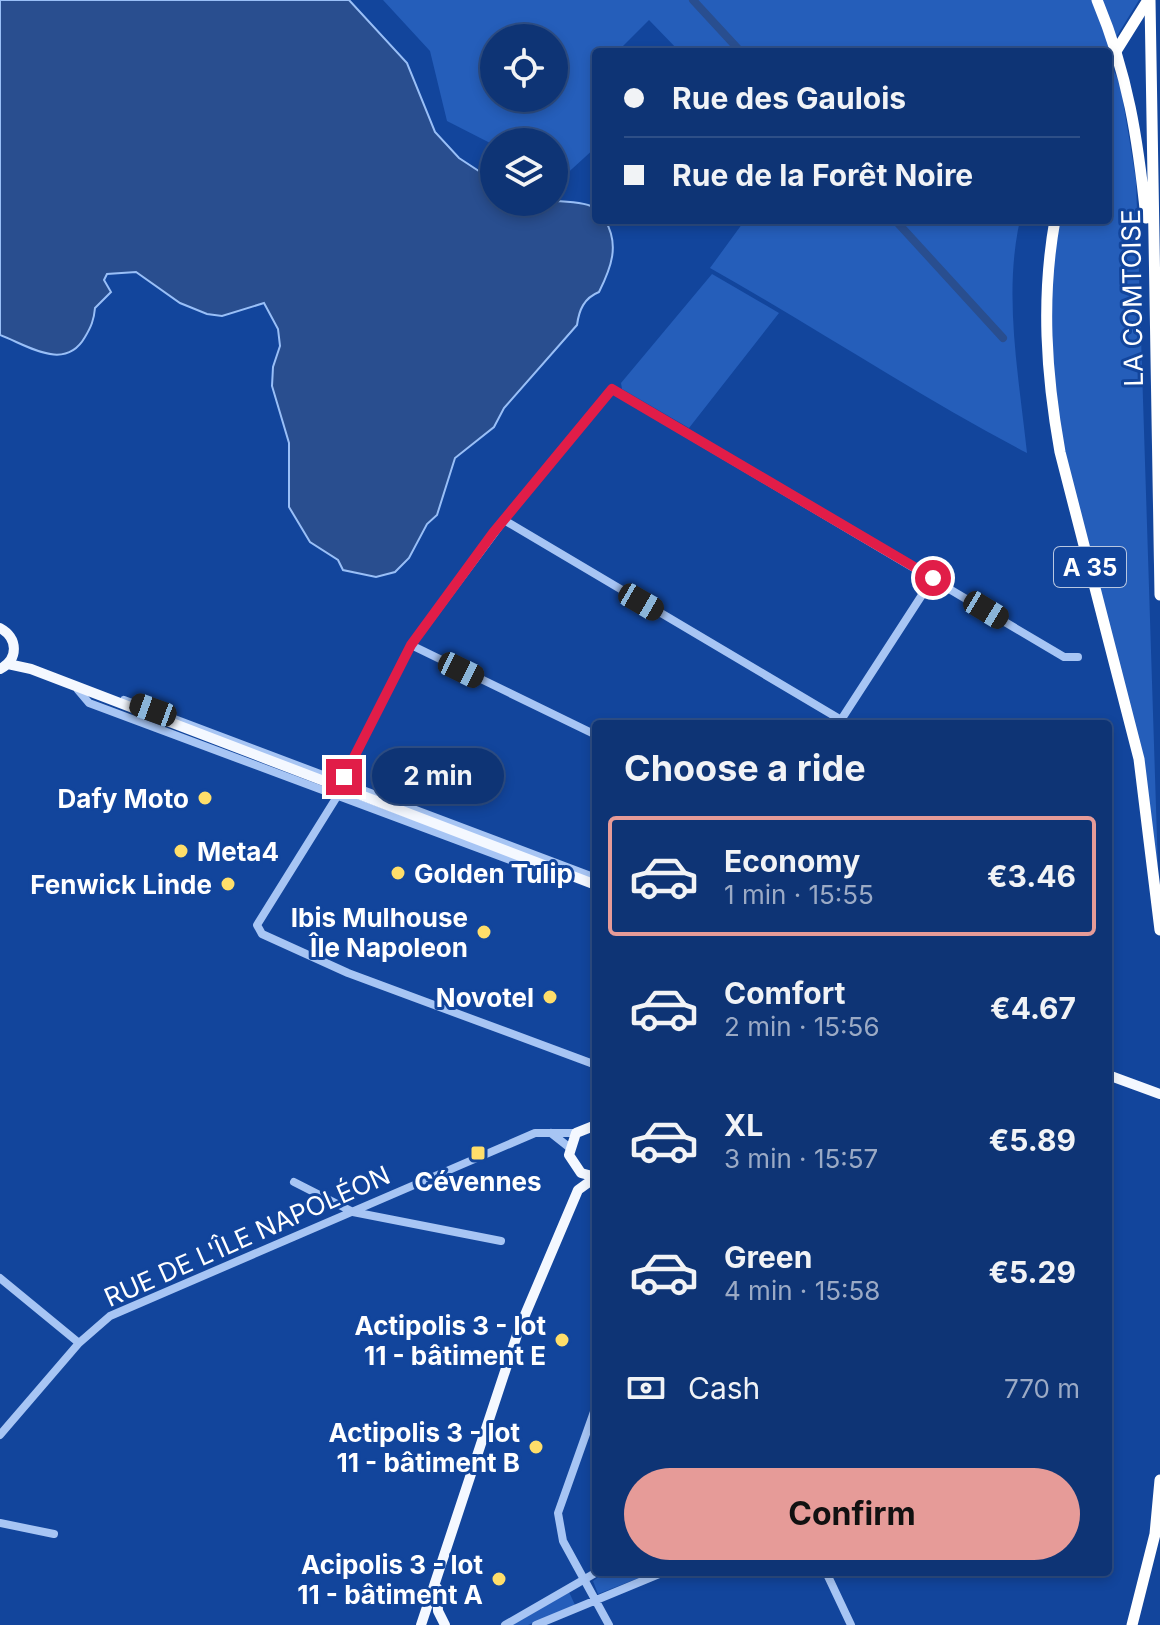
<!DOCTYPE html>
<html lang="en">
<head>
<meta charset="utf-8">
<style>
	:root { --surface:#0e3475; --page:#173c7a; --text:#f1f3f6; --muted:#9baac5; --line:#2e4f87; --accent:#e69b98 }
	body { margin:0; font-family:Inter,sans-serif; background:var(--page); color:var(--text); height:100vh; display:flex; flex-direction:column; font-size:30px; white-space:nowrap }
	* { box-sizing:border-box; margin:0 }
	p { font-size:26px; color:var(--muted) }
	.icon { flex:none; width:44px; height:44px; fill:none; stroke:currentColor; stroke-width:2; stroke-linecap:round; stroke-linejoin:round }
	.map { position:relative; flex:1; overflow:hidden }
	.drawer { position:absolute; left:592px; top:720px; width:520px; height:856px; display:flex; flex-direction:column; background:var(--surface); border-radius:8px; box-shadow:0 4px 12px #0003,0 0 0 2px var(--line) }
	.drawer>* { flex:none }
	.hud { position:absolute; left:592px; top:48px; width:520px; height:176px; border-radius:8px; box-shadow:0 4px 12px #0003,0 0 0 2px var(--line); display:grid; align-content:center; height:176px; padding:0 32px; background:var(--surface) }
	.buttons { position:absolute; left:480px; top:24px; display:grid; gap:16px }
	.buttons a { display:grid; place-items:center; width:88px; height:88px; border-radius:50%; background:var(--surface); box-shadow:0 4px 12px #0003,0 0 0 2px var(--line); font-size:40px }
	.end { position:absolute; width:36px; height:36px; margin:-18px; border:10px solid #e11d48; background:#fff; box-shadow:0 0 0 4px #fff }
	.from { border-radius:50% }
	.bubble { position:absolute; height:56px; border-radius:28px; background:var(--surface); box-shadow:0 4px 12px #0003,0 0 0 2px var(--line); font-size:26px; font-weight:700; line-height:56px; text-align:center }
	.car { position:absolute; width:24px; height:48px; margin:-24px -12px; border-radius:10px; box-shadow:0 0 6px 2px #0007; background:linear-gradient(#222 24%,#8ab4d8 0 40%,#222 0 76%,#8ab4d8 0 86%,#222 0) }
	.hud b { display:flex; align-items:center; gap:28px; height:76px; font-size:30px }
	.hud b+b { border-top:2px solid var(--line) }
	.hud i { width:20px; height:20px; background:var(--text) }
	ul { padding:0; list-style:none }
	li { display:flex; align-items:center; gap:24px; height:120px; margin:0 16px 12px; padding:0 16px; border:4px solid transparent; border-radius:8px }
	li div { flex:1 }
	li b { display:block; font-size:30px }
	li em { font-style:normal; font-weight:700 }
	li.on { border-color:var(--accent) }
	li>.icon { width:72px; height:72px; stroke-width:1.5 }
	h2 { padding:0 32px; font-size:36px; line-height:96px }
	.pay { display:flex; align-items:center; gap:20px; height:88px; padding:0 32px; font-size:30px }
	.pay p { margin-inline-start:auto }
	.primary-button { display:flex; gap:16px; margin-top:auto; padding:16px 32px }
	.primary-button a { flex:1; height:92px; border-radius:48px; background:var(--accent); color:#111; font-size:32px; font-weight:700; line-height:92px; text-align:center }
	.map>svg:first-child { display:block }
	.green { fill:#255eba; fill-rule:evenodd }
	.water { fill:#294e8f; stroke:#99bff7; stroke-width:2 }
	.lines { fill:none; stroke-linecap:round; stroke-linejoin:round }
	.canal { stroke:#294e8f; stroke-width:8 }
	.minor { stroke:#a7c5f4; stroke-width:8 }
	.major { stroke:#f4f8ff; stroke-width:10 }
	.highway { stroke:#fff; stroke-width:11 }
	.highway-bridge { stroke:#fff; stroke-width:11 }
	.route { stroke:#e11d48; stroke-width:10 }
	.poi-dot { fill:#ffde6a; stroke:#12459c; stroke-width:3 }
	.labels { text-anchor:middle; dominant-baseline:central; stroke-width:6; stroke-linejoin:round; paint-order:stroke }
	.shield { fill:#12459c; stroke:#b8c7e1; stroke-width:2 }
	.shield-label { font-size:24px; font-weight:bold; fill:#fff }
	.street-label { font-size:26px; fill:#fff; stroke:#12459c }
	.poi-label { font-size:26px; font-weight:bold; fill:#fff; stroke:#12459c; text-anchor:end }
</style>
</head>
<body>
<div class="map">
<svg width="1160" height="1625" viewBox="0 0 1160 1625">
	<rect width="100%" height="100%" fill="#12459c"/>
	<path class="green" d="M 383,0 L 1139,0 L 1107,52 L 680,52 L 649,20 L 617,52 L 596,52 L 596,147 L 561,179 L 554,176 L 554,142 L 494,142 L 494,145 L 447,121 L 430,51 ZM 494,38 L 554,38 L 554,98 L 494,98 Z
		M 1112,67 L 1120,83 L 1136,180 L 1158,870 L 1142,759 L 1064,451 L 1050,359 L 1052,270 L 1059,220 L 1108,220 L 1108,74 Z
		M 745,220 L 1020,220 C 1003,295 1019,377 1027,453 C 918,396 817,328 710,268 Z
		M 712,274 L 779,313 L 689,428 L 622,389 L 621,383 Z
		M 605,1572 L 654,1572 L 598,1594 L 593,1581 Z
		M 569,1592 L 575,1605 L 528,1625 L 512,1625 Z"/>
	<path class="water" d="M 0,0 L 349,0 L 407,63 L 435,132 L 459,158 L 494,181 L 494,202 C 516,202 583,197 596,209 L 596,220 L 605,220 C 620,245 611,268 599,292 C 584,298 579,310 577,325 L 504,408 L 494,427 L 455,458 L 437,515 L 427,524 L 409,558 L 395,572 L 376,577 L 343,570 L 338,560 L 310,542 L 289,507 L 289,443 L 272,386 L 273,367 L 280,346 L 278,329 L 264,303 L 222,316 L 207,314 L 180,303 L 136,272 L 107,274 L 104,280 L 111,292 L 95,308 C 94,320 91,327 85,337 C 65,372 29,346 0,335 Z"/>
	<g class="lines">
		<path class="canal" d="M 693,0 L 741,52
			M 895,220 L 1003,338"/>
		<path class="minor" d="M 504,520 L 848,724
			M 411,645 L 596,735
			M 78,690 L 89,703 L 542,872 L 563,874
			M 124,700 L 596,878
			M 839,723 L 933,578
			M 343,780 L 411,645 L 504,520 L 612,389 L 1064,657 L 1078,657
			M 338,795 L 257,925 L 262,934 L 348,973 L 596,1065
			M 551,1133 L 570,1148
			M 294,1182 L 353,1212 L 501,1241
			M 0,1278 L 79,1343
			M 596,1406 L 558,1513 L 563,1541 L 609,1625
			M 0,1435 L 79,1343 L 110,1316 L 535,1133 L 576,1133
			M 0,1523 L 54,1534
			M 826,1572 L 851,1625
			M 505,1625 L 597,1572
			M 536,1625 L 664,1572"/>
		<path class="major" d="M 0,628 C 18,638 19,659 0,669
			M 8,664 L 31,669 L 596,885
			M 1108,1075 L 1160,1094
			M 596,1125 L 576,1133 L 569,1155 L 581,1173 L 596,1177
			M 437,1588 L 438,1611 L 445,1625
			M 421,1625 L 519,1329 L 578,1190 L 596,1177"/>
		<path class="highway" d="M 1097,0 C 1128,74 1138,139 1146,218
			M 1150,0 L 1160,595
			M 1055,220 C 1041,298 1046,374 1060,452 L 1139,759 L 1160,930
			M 1132,1625 L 1155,1534 L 1160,1480"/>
		<path class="highway-bridge" d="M 1108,64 L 1148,0"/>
	</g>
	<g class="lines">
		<path class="route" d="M 344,777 L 411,645 L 493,533 L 612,389 L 933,578"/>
	</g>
	<g class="poi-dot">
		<circle cx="205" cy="798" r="8"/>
		<circle cx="181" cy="851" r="8"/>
		<circle cx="398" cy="873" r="8"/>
		<circle cx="228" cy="884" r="8"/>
		<circle cx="484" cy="932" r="8"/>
		<circle cx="550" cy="997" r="8"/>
		<rect x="470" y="1145" width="16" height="16" rx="4"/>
		<circle cx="562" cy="1340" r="8"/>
		<circle cx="536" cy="1447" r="8"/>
		<circle cx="499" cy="1579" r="8"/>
	</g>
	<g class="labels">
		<rect class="shield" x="1054" y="547" width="72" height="40" rx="6"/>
		<g class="shield-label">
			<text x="1090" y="567">A 35</text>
		</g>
		<g class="street-label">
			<text transform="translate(1132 298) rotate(-91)">LA COMTOISE</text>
			<text transform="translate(247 1236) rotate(-24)">RUE DE L'ÎLE NAPOLÉON</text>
		</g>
		<g class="poi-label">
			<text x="189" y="798">Dafy Moto</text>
			<text x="197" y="851" text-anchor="start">Meta4</text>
			<text x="414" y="873" text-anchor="start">Golden Tulip</text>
			<text x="212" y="884">Fenwick Linde</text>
			<text x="468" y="917">Ibis Mulhouse<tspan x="468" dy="30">Île Napoleon</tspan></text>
			<text x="534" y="997">Novotel</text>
			<text x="478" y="1181" text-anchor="middle">Cévennes</text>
			<text x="546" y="1325">Actipolis 3 - lot<tspan x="546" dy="30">11 - bâtiment E</tspan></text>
			<text x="520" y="1432">Actipolis 3 - lot<tspan x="520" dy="30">11 - bâtiment B</tspan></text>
			<text x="483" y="1564">Acipolis 3 - lot<tspan x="483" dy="30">11 - bâtiment A</tspan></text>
		</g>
	</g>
</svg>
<div class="buttons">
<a><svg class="icon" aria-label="locate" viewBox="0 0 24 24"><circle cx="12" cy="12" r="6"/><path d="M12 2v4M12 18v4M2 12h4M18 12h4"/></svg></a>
<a><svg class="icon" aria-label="layers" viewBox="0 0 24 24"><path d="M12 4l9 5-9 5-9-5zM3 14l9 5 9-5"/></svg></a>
</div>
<i class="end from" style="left:933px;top:578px"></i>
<i class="end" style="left:344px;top:777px"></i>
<div class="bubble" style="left:372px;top:748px;width:132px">2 min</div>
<i class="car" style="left:641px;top:602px;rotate:120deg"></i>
<i class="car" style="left:986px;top:610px;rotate:121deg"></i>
<i class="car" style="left:461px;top:670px;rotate:116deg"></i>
<i class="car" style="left:153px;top:710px;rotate:290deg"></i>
<div class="hud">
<b><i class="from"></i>Rue des Gaulois</b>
<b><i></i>Rue de la Forêt Noire</b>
</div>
<section class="drawer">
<h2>Choose a ride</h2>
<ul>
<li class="on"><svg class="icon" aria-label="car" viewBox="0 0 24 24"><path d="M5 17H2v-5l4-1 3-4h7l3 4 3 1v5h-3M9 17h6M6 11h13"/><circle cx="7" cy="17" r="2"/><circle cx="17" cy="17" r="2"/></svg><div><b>Economy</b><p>1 min · 15:55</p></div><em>€3.46</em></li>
<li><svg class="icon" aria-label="car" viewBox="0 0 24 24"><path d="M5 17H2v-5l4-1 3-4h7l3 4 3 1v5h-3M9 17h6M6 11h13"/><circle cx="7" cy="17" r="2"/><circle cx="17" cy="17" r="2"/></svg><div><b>Comfort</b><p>2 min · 15:56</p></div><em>€4.67</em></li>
<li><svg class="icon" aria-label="car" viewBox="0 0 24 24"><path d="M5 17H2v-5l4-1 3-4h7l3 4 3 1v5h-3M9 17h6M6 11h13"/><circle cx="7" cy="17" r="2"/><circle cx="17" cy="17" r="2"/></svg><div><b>XL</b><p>3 min · 15:57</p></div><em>€5.89</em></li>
<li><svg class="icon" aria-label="car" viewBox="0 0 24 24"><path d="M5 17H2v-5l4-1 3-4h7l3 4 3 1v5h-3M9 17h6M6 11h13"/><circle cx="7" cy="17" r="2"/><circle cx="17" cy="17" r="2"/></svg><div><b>Green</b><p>4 min · 15:58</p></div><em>€5.29</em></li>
</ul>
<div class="pay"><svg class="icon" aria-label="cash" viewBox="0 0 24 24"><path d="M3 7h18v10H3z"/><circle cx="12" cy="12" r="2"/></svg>Cash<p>770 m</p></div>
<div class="primary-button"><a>Confirm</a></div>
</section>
</div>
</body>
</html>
